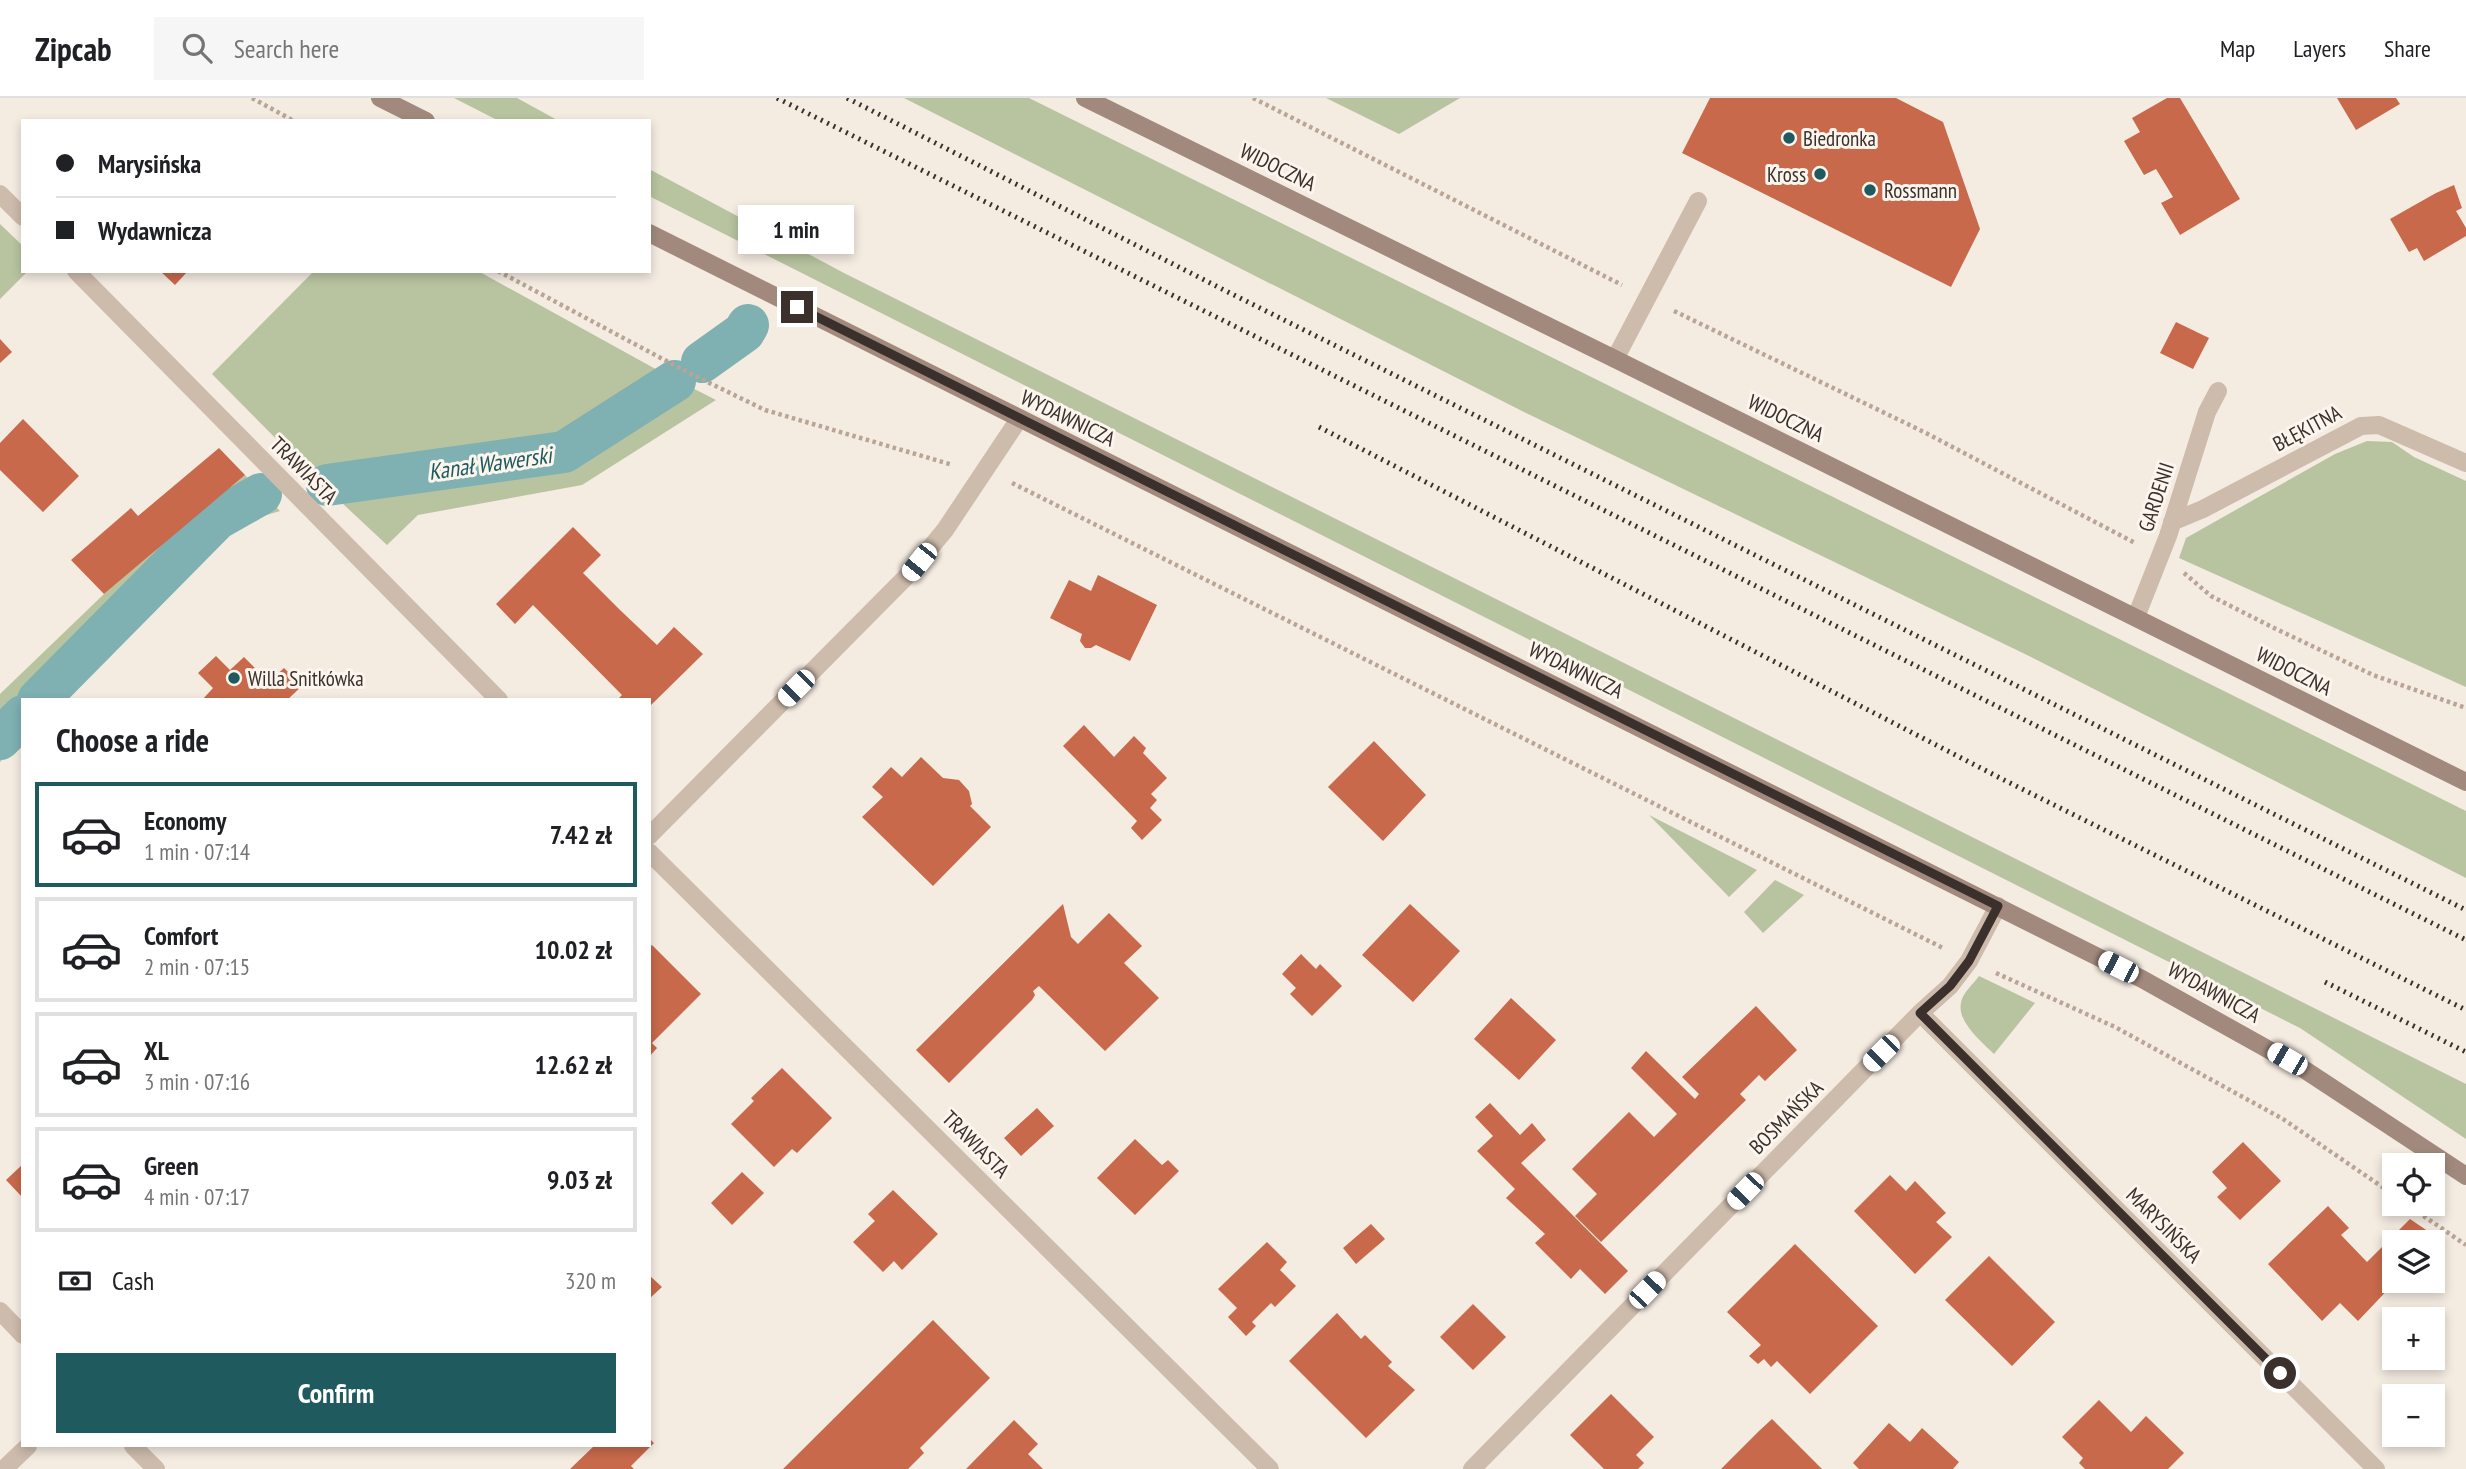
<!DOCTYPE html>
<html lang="en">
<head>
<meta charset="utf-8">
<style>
	:root { --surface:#fff; --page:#f6f6f6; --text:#202124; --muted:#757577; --line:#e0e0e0; --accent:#1f5a5e }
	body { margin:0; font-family:"PT Sans Narrow",sans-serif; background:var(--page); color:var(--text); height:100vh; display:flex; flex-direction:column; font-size:26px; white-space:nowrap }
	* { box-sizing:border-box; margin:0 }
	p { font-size:23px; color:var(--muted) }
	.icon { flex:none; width:38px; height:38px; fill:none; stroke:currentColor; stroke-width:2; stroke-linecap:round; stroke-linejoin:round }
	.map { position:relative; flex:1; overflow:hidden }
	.drawer { position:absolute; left:21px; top:600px; width:630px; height:749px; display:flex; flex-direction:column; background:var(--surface); border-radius:0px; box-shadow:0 4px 10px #0003 }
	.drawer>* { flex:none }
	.top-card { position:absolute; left:21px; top:21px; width:630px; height:154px; border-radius:0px; box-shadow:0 4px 10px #0003; display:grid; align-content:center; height:154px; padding:0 35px; background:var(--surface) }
	.tools { position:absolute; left:2382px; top:1055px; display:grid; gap:14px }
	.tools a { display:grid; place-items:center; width:63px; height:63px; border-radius:0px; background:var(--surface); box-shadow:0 4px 10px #0003; font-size:35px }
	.end { position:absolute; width:32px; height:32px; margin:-16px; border:9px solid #3b302b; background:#fff; box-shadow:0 0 0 4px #fff }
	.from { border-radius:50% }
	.bubble { position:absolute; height:49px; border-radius:0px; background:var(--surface); box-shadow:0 4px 10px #0003; font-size:23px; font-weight:600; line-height:49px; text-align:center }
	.car { position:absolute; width:21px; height:42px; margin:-21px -10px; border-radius:9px; box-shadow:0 0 5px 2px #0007; background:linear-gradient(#fff 24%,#345 0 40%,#fff 0 76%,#345 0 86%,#fff 0) }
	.top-card b { display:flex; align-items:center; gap:24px; height:66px; font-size:26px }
	.top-card b+b { border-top:2px solid var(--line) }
	.top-card i { width:18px; height:18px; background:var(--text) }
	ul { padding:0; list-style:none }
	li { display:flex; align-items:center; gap:21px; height:105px; margin:0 14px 10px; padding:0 21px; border:4px solid var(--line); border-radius:0px }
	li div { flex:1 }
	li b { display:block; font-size:26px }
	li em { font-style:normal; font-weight:600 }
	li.on { border-color:var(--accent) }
	li>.icon { width:63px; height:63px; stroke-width:1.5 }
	h2 { padding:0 35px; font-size:32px; line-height:84px }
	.pay { display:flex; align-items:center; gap:18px; height:77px; padding:0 35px; font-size:26px }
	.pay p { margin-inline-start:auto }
	.action { display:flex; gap:14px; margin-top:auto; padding:14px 35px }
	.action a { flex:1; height:80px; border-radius:0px; background:var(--accent); color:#fff; font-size:28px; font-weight:600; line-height:80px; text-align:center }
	header { display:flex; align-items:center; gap:42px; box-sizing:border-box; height:98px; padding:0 35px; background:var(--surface); border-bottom:2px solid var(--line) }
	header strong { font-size:33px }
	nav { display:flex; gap:38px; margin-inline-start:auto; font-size:24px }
	.search { width:490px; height:63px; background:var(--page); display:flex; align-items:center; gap:18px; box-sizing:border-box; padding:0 24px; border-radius:0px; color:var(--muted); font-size:26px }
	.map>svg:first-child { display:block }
	.green { fill:#b8c4a0 }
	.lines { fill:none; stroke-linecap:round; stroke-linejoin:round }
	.canal { stroke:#7fb0b2; stroke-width:42 }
	.building { fill:#c8694b }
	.path { stroke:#b9a596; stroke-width:4.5; stroke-dasharray:3.5 3.5; stroke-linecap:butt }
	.lane { stroke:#cdbbac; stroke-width:18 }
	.street { stroke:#cdbbac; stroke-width:18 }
	.secondary { stroke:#a18a7d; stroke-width:18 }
	.rail { stroke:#3b302b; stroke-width:5; stroke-dasharray:2 5; stroke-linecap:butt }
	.route { stroke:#3b302b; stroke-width:9 }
	.poi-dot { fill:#1f5a5e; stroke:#fbf5ee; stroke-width:2.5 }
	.labels { text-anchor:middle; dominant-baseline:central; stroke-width:6; stroke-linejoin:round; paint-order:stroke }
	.poi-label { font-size:21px; fill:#3b302b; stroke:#fbf5ee; text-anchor:start }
	.street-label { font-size:21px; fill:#3b302b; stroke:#fbf5ee }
	.water-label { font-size:23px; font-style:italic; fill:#1f5a5e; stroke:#fbf5ee }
</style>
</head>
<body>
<header>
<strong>Zipcab</strong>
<div class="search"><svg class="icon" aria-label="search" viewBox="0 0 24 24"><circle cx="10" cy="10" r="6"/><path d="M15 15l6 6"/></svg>Search here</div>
<nav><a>Map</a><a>Layers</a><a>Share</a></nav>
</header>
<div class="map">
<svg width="2466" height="1371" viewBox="0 0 2466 1371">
	<rect width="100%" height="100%" fill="#f4ebe1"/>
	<path class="green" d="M 454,0 L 517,0 L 559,23 L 499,23 Z
		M 904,0 L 1029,0 L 2466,713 L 2466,780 L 2027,557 L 1522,313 Z
		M 1326,0 L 1460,0 L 1399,36 Z
		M 649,71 L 844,175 L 2466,986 L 2466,1041 L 2300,930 L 649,98 Z
		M 0,126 L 23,148 L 23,173 L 28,173 L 0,201 Z
		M 314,173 L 478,173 L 661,274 L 716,302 L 582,387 L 418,417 L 387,447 L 312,377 L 212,276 Z
		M 2367,343 L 2392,344 L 2414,359 L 2466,383 L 2466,589 L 2179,460 L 2186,440 L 2335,356 Z
		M 245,377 L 280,413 L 246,423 L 203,460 L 62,602 L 23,602 L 23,641 L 0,664 L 0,596 L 104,496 Z
		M 1649,717 L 1757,772 L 1729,799 Z
		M 1775,782 L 1804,797 L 1763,835 L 1744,814 Z
		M 1979,878 L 2035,905 L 1994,956 C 1981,943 1954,922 1962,901 C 1965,893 1974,885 1979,878 Z"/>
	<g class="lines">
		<path class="canal" d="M 702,264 L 744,234 L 748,227
			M 327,387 L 564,354 L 675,283
			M 38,602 L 217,421 L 261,396
			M 0,641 L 23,618"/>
	</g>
	<path class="building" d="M 1710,0 L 1896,0 L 1943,24 L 1980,131 L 1951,189 L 1682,55 Z
		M 2167,0 L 2180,0 L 2240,101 L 2180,137 L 2161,105 L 2173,99 L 2156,71 L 2144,77 L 2124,43 L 2140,34 L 2132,20 Z
		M 2337,0 L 2396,0 L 2400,6 L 2356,32 Z
		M 2454,87 L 2462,110 L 2456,113 L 2466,130 L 2466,138 L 2424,163 L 2417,150 L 2409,154 L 2390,121 L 2436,95 Z
		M 160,173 L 188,173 L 175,187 Z
		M 2176,224 L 2209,240 L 2193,271 L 2160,255 Z
		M 0,241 L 12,254 L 0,265 Z
		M 23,321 L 79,378 L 43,414 L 0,372 L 0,345 Z
		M 219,350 L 245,377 L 104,496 L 71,462 L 131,410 L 138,418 Z
		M 573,429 L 601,457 L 583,475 L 620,512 L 657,547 L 674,529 L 703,556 L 649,609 L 649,602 L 617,602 L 622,597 L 533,507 L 515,526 L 496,506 Z
		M 1098,477 L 1157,507 L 1130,563 L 1096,547 L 1091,550 L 1085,550 L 1080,543 L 1082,536 L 1050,520 L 1069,482 L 1091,493 Z
		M 216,558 L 230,572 L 244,559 L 269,584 L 284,570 L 302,588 L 287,602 L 202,602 L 213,590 L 198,575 Z
		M 1084,627 L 1114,659 L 1134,638 L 1146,650 L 1143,655 L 1167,680 L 1151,696 L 1157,702 L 1150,710 L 1162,722 L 1142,742 L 1131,730 L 1137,723 L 1063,648 Z
		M 1374,643 L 1426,697 L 1383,743 L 1328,689 Z
		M 921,659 L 943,680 L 959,682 L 969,693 L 972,706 L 970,708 L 991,729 L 933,788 L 862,719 L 883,699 L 872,689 L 891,669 L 902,679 Z
		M 1063,806 L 1071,839 L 1078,846 L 1109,815 L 1142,848 L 1124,865 L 1159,900 L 1105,953 L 1039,888 L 1033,893 L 1035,897 L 1032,902 L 949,985 L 916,952 Z
		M 1410,806 L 1460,853 L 1413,904 L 1362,857 Z
		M 652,847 L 701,896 L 652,945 L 657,950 L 649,959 L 649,850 Z
		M 1301,856 L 1316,871 L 1320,866 L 1342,888 L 1312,918 L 1290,896 L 1296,890 L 1282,876 Z
		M 1511,900 L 1556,942 L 1519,982 L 1474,941 Z
		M 1756,908 L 1797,952 L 1765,983 L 1759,977 L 1740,996 L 1746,1002 L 1601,1144 L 1575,1118 L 1597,1096 L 1572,1071 L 1629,1014 L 1654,1039 L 1677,1016 L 1631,970 L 1646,953 L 1695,1001 L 1699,996 L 1682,979 Z
		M 782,970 L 832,1020 L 797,1055 L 792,1051 L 774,1069 L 731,1026 L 754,1003 L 751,1000 Z
		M 1490,1005 L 1520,1037 L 1532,1025 L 1546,1042 L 1521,1065 L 1628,1173 L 1605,1196 L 1580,1171 L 1571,1181 L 1535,1145 L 1545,1136 L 1506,1100 L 1515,1091 L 1477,1053 L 1493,1038 L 1475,1019 Z
		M 1037,1010 L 1054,1028 L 1021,1058 L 1004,1040 Z
		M 1135,1041 L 1162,1067 L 1168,1062 L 1179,1073 L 1135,1117 L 1097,1080 Z
		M 2243,1044 L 2281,1083 L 2240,1122 L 2217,1099 L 2227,1090 L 2212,1074 Z
		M 23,1066 L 23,1100 L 6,1082 Z
		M 742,1074 L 764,1095 L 732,1127 L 711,1105 Z
		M 1890,1077 L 1906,1093 L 1915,1083 L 1946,1115 L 1936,1124 L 1952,1139 L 1915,1176 L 1854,1113 Z
		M 893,1092 L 938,1136 L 902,1172 L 894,1163 L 883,1174 L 853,1144 L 875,1123 L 868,1116 Z
		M 2328,1108 L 2349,1130 L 2341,1137 L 2367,1164 L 2410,1121 L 2438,1140 L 2434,1144 L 2394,1144 L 2394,1183 L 2396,1183 L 2358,1223 L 2340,1205 L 2322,1223 L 2268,1166 Z
		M 1371,1126 L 1385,1141 L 1356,1166 L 1343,1150 Z
		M 1267,1144 L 1287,1164 L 1280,1172 L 1296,1188 L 1275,1209 L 1271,1205 L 1252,1224 L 1256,1228 L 1246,1238 L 1228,1219 L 1237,1210 L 1218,1191 Z
		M 1795,1146 L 1878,1228 L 1810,1296 L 1777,1263 L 1771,1269 L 1764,1261 L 1758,1266 L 1749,1258 L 1761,1247 L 1727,1214 Z
		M 1989,1158 L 2055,1224 L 2012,1268 L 1945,1202 Z
		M 649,1177 L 662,1189 L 649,1201 Z
		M 1473,1206 L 1506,1239 L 1473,1272 L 1440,1239 Z
		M 1337,1215 L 1361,1241 L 1365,1237 L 1392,1264 L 1388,1268 L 1415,1292 L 1366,1340 L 1289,1263 Z
		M 933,1222 L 990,1280 L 920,1350 L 924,1355 L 908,1371 L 783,1371 Z
		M 1611,1296 L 1654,1339 L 1636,1357 L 1644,1365 L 1638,1371 L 1604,1371 L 1570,1337 Z
		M 2099,1302 L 2131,1334 L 2146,1318 L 2184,1355 L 2168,1371 L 2085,1371 L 2079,1365 L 2083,1360 L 2062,1339 Z
		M 1772,1321 L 1822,1371 L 1721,1371 L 1759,1333 Z
		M 1014,1322 L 1038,1346 L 1028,1356 L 1043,1371 L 966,1371 Z
		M 1889,1325 L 1910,1344 L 1922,1330 L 1959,1364 L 1953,1371 L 1859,1371 L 1853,1365 Z
		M 649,1340 L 654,1345 L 631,1368 L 634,1371 L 570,1371 L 594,1348 L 649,1348 Z"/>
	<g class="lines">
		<path class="path" d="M 252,0 L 294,23
			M 1253,0 L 1622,187
			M 498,173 L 687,274 L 765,312 L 953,367
			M 1674,213 L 1924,334 L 2135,445
			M 1012,385 L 1943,850
			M 2184,475 L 2211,498 L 2274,530 L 2373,577 L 2466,610
			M 1996,875 L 2115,929 L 2283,1021 L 2394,1097
			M 2406,1106 L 2466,1147"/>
		<path class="lane" d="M 1615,261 L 1698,103"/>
		<path class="street" d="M 0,96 L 23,119
			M 76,173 L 499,602
			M 2172,424 L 2203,411 L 2361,328 L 2379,327 L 2466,365
			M 2136,519 L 2168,438 L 2207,314 L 2218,293
			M 649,738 L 906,479 L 945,432 L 1019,321
			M 649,754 L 1270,1371
			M 1920,915 L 2376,1371
			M 0,1213 L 23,1237
			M 133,1348 L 156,1371
			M 4,1371 L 28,1348
			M 1472,1371 L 1920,915 L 1950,888 L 1969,863 L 1998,808"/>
		<path class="secondary" d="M 380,0 L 426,23
			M 1085,0 L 1615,261 L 2466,684
			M 649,135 L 2142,881 L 2305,972 L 2466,1078"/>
		<path class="rail" d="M 777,0 L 2466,842
			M 847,0 L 1224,192 L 2466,812
			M 1319,329 L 2006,683 L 2466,912
			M 2325,884 L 2466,954"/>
	</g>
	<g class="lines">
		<path class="route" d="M 797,209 L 1998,808 L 1969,863 L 1950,888 L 1920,915 L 2280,1275"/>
	</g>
	<g class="poi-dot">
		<circle cx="1789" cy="40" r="7"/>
		<circle cx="1820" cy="76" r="7"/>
		<circle cx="1870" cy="92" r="7"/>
		<circle cx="234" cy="580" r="7"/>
	</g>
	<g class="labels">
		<g class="poi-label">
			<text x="1803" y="40">Biedronka</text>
			<text x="1806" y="76" text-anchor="end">Kross</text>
			<text x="1884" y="92">Rossmann</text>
			<text x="248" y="580">Willa Snitkówka</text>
		</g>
		<g class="street-label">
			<text transform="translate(1278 69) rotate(26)">WIDOCZNA</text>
			<text transform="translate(1068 320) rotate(26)">WYDAWNICZA</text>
			<text transform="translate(1786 320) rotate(26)">WIDOCZNA</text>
			<text transform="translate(2307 330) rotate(-28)">BŁĘKITNA</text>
			<text transform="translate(304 372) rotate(45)">TRAWIASTA</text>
			<text transform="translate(2156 399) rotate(-72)">GARDENII</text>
			<text transform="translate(1576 572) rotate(26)">WYDAWNICZA</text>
			<text transform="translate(2294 573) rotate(27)">WIDOCZNA</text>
			<text transform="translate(2214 894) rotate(29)">WYDAWNICZA</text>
			<text transform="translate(1786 1019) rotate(-45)">BOSMAŃSKA</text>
			<text transform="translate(976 1046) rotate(45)">TRAWIASTA</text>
			<text transform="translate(2164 1127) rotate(45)">MARYSIŃSKA</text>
		</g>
		<g class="water-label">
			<text transform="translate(490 365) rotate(-8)">Kanał Wawerski</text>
		</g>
	</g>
</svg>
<div class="tools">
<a><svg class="icon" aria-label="locate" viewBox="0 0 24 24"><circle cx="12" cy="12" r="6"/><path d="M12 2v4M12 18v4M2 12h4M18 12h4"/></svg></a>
<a><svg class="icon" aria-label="layers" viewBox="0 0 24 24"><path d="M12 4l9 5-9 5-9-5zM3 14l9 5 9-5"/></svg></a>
<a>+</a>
<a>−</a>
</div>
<i class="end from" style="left:2280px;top:1275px"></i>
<i class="end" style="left:797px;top:209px"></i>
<div class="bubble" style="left:738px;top:107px;width:116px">1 min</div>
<i class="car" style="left:919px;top:464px;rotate:219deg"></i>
<i class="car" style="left:796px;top:590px;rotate:225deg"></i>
<i class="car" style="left:2118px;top:869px;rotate:297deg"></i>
<i class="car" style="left:1881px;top:955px;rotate:225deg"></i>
<i class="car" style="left:2287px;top:961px;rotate:300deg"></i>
<i class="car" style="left:1745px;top:1093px;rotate:224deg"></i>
<i class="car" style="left:1647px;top:1192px;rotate:44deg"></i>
<div class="top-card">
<b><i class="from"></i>Marysińska</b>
<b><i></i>Wydawnicza</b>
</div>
<section class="drawer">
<h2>Choose a ride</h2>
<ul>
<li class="on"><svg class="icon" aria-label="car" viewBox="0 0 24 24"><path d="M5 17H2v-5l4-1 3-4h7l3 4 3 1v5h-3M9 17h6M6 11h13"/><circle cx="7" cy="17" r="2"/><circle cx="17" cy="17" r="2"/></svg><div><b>Economy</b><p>1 min · 07:14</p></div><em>7.42 zł</em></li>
<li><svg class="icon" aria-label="car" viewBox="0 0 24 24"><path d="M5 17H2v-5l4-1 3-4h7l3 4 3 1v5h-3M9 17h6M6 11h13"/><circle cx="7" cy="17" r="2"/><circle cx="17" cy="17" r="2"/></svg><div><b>Comfort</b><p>2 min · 07:15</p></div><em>10.02 zł</em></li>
<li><svg class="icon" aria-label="car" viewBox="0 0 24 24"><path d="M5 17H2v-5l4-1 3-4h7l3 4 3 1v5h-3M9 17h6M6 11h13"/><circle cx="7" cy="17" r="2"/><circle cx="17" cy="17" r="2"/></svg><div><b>XL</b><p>3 min · 07:16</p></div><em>12.62 zł</em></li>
<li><svg class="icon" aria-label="car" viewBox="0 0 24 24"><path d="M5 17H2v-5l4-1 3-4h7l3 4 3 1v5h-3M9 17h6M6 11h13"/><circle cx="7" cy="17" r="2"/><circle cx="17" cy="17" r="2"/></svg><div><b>Green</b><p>4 min · 07:17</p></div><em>9.03 zł</em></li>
</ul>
<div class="pay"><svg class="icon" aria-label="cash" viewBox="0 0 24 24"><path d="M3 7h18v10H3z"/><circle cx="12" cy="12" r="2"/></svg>Cash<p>320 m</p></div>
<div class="action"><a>Confirm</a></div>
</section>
</div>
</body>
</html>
